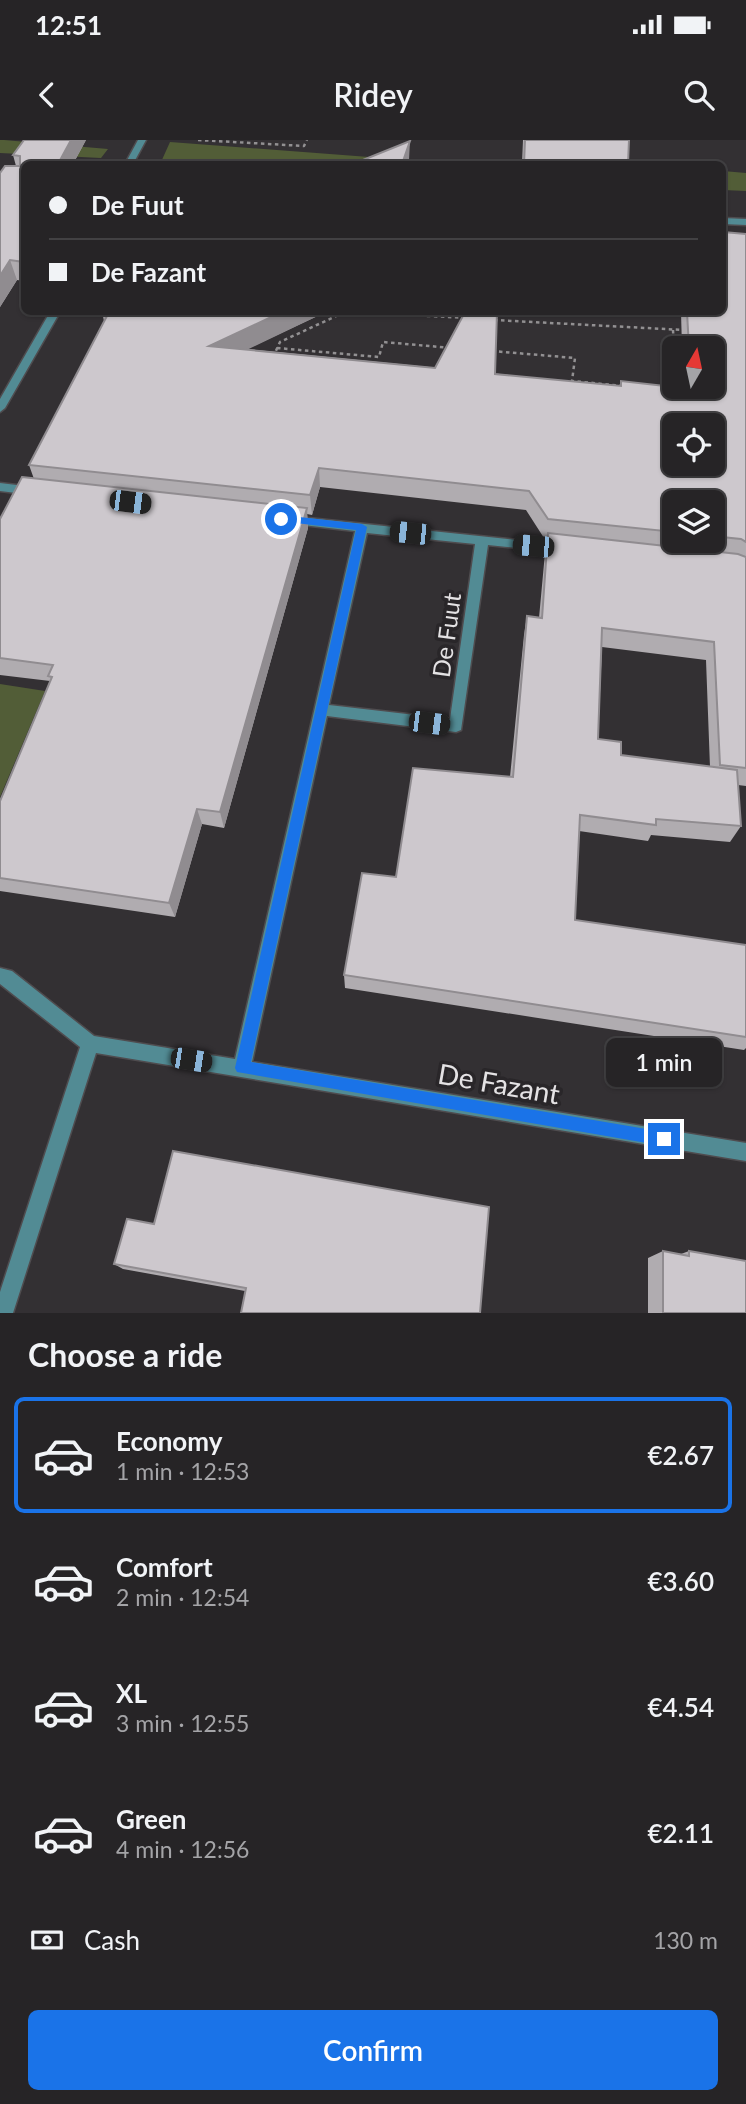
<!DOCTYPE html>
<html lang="en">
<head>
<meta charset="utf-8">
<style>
	:root { --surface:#262426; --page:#2e2c2e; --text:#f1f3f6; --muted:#a4a4a7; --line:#424143; --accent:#1a73e8 }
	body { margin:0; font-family:Lato,sans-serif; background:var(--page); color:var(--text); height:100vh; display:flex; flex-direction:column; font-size:26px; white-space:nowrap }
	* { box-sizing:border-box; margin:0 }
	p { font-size:23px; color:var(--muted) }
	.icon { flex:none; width:38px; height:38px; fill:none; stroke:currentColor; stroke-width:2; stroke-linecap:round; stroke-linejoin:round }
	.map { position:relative; height:1173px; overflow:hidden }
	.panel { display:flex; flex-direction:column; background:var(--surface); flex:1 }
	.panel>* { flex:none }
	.top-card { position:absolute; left:21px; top:21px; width:705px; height:154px; border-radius:10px; box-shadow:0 2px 5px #0004,0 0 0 2px var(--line); display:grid; align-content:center; height:154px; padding:0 28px; background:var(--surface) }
	.needle { width:46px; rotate:9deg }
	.tools { position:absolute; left:662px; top:196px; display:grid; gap:14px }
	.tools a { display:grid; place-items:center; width:63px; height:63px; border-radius:10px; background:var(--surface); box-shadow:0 2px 5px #0004,0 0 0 2px var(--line); font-size:35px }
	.end { position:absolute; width:32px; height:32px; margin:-16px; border:9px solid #1a73e8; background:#fff; box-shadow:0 0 0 4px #fff }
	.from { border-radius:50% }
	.bubble { position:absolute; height:49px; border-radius:10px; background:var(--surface); box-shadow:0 2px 5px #0004,0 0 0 2px var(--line); font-size:23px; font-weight:600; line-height:49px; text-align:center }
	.car { position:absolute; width:21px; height:42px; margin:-21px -10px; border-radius:9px; box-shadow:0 0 5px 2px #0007; background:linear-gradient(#222 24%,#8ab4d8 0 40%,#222 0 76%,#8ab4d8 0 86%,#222 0) }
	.top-card b { display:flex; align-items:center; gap:24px; height:66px; font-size:26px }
	.top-card b+b { border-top:2px solid var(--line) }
	.top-card i { width:18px; height:18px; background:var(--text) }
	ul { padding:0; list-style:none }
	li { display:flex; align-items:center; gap:21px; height:116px; margin:0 14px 10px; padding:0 14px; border:4px solid transparent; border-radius:10px }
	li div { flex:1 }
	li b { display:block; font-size:26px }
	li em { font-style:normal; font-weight:600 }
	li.active { border-color:var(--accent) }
	li>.icon { width:63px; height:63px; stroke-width:1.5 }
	h2 { padding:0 28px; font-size:32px; line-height:84px }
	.pay { display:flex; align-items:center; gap:18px; height:77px; padding:0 28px; font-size:26px }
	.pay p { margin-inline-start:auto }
	.cta { display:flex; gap:14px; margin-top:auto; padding:14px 28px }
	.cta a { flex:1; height:80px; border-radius:10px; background:var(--accent); color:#fff; font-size:28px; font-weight:600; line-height:80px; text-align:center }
	.status { display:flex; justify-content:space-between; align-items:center; height:49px; padding:0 35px; background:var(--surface); direction:ltr }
	.status svg { height:19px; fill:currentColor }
	header { display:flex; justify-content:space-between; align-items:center; height:91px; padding:0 28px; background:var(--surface); font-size:32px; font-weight:600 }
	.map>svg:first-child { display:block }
	.green { fill:#525d37 }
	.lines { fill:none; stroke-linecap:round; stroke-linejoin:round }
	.service-casing { stroke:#4f4c4f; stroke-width:3 }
	.minor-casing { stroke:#4f4c4f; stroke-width:3 }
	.path { stroke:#929092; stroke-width:2.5; stroke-dasharray:3.5 3.5; stroke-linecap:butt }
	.service { fill:#528b94; fill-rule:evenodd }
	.minor { fill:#528b94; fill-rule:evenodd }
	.wall { fill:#b0acb0; fill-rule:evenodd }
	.shaded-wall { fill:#908c90 }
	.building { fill:#cdc8cd; stroke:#908c90; stroke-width:2; fill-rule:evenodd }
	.route { fill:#1a73e8 }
	.labels { text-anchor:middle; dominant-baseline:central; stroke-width:7; stroke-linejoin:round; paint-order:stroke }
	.street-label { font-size:24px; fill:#e4e2e4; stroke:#292629 }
	.near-street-label { font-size:28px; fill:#e4e2e4; stroke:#292629 }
</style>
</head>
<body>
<div class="status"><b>12:51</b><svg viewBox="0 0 49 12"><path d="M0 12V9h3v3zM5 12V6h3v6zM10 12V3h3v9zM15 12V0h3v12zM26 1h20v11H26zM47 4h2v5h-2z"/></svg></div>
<header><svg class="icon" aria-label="back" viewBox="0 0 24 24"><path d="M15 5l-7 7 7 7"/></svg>Ridey<svg class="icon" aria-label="search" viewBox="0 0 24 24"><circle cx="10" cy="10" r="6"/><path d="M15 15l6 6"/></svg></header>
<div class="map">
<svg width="746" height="1173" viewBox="0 0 746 1173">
	<rect width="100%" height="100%" fill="#333033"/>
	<path class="green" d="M 0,0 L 4,0 L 108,9 L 101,18 L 0,13 Z
		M 170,2 L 461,24 L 213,24 L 161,22 Z
		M 723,31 L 746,33 L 746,51 L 723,50 Z
		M 0,544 L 45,551 L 0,657 Z"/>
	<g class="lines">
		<defs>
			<path id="service" d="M 0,343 L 33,347 L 39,351 L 33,355 L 0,351 Z"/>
			<path id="minor" d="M 138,0 L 146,0 L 133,24 L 125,24 Z
				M 723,78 L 746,79 L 746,85 L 723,84 Z
				M 50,172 L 60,172 L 5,268 L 0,272 L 0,259 Z
				M 289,376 L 564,405 L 570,409 L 564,413 L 488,405 L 461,590 L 456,592 L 327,576 L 252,922 L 746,1003 L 746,1021 L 96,913 L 13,1173 L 0,1173 L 0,1152 L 80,907 L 0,844 L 0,828 L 12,831 L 94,896 L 235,919 L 355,391 L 285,383 L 283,380 L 285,377 ZM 367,393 L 475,404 L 450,579 L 329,565 Z"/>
		</defs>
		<use href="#service" class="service-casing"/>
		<use href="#minor" class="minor-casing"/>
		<path class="path" d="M 198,0 L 304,6 L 307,0
			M 350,172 L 468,178
			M 494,180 L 684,190
			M 673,190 L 674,208
			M 277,208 L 379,217 L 383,202 L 452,208
			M 492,211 L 575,218 L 572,241 L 624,246
			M 273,217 L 280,202 L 345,172"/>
		<use href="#service" class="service"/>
		<use href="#minor" class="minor"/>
	</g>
	<path class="wall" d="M 86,0 L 73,24 L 24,24 L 24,141 L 17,140 L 0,167 L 0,33 L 16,26 L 13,15 Z
		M 523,0 L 629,0 L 628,24 L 522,24 Z
		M 746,94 L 746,646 L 738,645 L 741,686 L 730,702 L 651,695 L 648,701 L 579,691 L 575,780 L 746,805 L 746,908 L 744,910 L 345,848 L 344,835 L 396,737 L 510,637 L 524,495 L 527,476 L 539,478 L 545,413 L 547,398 L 544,398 L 526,370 L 320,347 L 312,375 L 307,374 L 308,388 L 224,688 L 202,684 L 175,777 L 0,751 L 0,661 L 50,541 L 0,535 L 0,379 L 34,339 L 29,325 L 104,181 L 102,172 L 326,172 L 247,209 L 620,246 L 621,241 L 674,247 L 712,247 L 712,208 L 682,208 L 681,172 L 723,172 ZM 674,362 L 712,362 L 712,401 L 674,401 ZM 602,507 L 706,520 L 710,627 L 621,615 L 598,599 Z
		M 663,1111 L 681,1114 L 689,1111 L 746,1173 L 648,1173 L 648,1118 Z
		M 114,1124 L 480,1173 L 245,1151 L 123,1129 Z"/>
	<path class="shaded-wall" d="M 71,0 L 86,0 L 73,24 L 58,24 Z
		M 410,1 L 409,20 L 408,24 L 402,24 Z
		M 10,120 L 17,140 L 0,167 L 0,136 Z
		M 282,172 L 326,172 L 213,226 L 209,206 Z
		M 319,328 L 320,347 L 312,375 L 310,355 Z
		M 307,368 L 308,388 L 224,688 L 220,672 Z
		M 197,669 L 202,684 L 175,777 L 169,763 Z"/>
	<path class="building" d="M 24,0 L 71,0 L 58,24 L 24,24 L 24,122 L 10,120 L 0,136 L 0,33 L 5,26 L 20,26 L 20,16 L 13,15 Z
		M 525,0 L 629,0 L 628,24 L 524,24 Z
		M 410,1 L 402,24 L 353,24 Z
		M 723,92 L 746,94 L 746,402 L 741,399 L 712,396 L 712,362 L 674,362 L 674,392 L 548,379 L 529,351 L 319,328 L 310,355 L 29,325 L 109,172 L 282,172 L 209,206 L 435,228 L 465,172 L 497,172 L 495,234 L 621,246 L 621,241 L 674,247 L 712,247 L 712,208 L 689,208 L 687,172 L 723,172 ZM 674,285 L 712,285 L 712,324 L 674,324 Z
		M 22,337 L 307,368 L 220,672 L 197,669 L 169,763 L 0,738 L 0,661 L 52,537 L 48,536 L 53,525 L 0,518 L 0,379 Z
		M 548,393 L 738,414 L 746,417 L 746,628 L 720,625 L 714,502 L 602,488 L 598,599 L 621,602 L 621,615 L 737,630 L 741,686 L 656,679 L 656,685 L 580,675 L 575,780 L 746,805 L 746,897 L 344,835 L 362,733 L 396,737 L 413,628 L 513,637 L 527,476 L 542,478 Z
		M 173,1011 L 489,1067 L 480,1173 L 241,1173 L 246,1148 L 114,1124 L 127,1079 L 154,1084 Z
		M 663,1111 L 689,1116 L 689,1111 L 746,1121 L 746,1173 L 663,1173 Z"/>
	<path class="route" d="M 281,375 L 362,384 L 367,387 L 251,922 L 664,992 L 669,994 L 672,999 L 669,1004 L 664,1006 L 237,932 L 235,928 L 356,390 L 278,381 L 278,376 Z"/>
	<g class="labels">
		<g class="street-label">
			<text transform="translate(446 495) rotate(-82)">De Fuut</text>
		</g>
		<g class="near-street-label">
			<text transform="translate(499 943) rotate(10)">De Fazant</text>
		</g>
	</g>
</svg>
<div class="tools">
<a><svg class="needle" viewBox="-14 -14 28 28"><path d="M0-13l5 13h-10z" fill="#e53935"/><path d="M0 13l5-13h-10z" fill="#a4a4a7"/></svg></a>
<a><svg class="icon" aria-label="locate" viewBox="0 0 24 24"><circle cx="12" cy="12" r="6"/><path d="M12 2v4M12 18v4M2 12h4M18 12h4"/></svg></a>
<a><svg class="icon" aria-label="layers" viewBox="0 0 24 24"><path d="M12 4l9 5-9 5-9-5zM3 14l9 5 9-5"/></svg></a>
</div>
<i class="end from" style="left:281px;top:379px"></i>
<i class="end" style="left:664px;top:999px"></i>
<div class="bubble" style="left:606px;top:898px;width:116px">1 min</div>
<i class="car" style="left:130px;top:362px;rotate:97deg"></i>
<i class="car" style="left:410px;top:393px;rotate:276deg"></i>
<i class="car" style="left:533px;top:406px;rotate:275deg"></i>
<i class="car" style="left:429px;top:583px;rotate:97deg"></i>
<i class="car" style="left:191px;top:920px;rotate:99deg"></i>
<div class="top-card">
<b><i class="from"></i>De Fuut</b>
<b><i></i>De Fazant</b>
</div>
</div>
<section class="panel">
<h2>Choose a ride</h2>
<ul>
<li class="active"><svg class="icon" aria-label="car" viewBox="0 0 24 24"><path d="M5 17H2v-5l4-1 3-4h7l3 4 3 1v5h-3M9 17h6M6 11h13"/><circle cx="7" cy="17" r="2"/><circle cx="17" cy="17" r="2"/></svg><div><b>Economy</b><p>1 min · 12:53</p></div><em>€2.67</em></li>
<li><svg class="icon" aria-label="car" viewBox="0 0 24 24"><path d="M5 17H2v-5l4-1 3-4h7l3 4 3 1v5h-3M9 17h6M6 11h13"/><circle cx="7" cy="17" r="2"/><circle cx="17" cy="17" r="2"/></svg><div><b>Comfort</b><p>2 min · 12:54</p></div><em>€3.60</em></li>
<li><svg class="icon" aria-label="car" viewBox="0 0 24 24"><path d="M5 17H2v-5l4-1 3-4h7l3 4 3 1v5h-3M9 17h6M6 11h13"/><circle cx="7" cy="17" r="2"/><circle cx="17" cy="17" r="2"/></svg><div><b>XL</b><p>3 min · 12:55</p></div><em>€4.54</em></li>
<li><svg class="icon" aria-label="car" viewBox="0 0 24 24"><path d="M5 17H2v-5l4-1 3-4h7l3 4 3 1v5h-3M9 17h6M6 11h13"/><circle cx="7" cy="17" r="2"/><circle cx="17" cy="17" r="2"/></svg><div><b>Green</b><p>4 min · 12:56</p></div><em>€2.11</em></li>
</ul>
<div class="pay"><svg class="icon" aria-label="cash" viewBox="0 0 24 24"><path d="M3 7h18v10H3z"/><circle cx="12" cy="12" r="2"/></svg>Cash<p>130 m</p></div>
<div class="cta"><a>Confirm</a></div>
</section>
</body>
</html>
